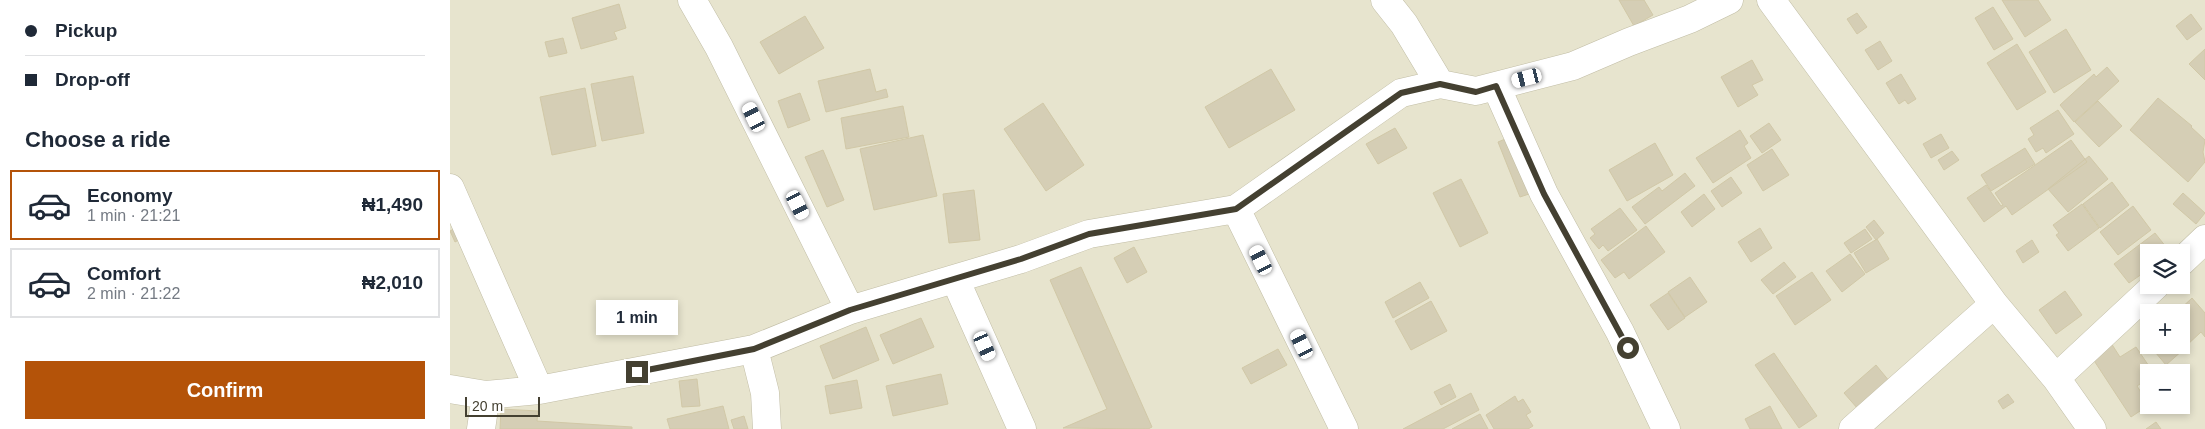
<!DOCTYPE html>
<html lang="en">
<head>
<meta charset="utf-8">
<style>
	:root { --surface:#fff; --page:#f2f2f3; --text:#1f2937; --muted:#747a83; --line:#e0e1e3; --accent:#b45309 }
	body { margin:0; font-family:Helvetica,sans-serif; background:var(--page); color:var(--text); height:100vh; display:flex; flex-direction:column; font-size:19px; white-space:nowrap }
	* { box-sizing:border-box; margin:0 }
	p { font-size:16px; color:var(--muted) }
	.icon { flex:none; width:28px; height:28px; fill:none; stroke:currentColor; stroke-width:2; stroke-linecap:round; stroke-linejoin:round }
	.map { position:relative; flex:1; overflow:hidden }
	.side { display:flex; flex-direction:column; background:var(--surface); width:450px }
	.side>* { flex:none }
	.banner { display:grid; align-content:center; height:110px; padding:0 25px; background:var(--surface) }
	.buttons { position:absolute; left:1690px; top:244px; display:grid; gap:10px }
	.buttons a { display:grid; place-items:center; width:50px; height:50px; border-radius:0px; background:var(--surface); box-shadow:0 2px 8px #0003; font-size:25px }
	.scale { position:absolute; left:15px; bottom:12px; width:75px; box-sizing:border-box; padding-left:5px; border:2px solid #444031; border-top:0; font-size:14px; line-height:18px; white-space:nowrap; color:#444031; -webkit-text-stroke:4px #fff; paint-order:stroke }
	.end { position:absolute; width:22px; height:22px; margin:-11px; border:6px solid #444031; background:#fff; box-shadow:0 0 0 2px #fff }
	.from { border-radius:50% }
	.bubble { position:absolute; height:35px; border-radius:0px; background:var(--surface); box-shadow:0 2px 8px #0003; font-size:16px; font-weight:700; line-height:35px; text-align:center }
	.car { position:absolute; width:15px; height:30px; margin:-15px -8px; border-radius:6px; box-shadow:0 0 4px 1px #0007; background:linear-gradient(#fff 24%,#345 0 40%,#fff 0 76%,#345 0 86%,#fff 0) }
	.banner b { display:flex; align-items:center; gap:18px; height:48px; font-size:19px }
	.banner b+b { border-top:1px solid var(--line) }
	.banner i { width:12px; height:12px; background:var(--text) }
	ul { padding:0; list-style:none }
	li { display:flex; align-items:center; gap:15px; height:70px; margin:0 10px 8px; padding:0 15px; border:2px solid var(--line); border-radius:0px }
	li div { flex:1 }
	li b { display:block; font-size:19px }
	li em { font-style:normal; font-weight:700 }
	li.selected { border-color:var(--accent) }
	li>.icon { width:45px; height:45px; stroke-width:1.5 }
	h2 { padding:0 25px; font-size:22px; line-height:60px }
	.button { display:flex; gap:10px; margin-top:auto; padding:10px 25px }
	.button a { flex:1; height:58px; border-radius:0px; background:var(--accent); color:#fff; font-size:20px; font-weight:700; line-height:58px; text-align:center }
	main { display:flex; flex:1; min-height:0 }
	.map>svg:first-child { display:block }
	.residential { fill:#e7e4ce; fill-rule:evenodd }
	.building { fill:#d5ceb5; stroke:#d1c8a7 }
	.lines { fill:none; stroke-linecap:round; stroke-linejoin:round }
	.minor-casing { stroke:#c1bda5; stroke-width:29 }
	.minor { stroke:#fff; stroke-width:28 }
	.route { stroke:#444031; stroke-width:6 }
</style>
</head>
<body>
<main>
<section class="side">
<div class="banner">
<b><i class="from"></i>Pickup</b>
<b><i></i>Drop-off</b>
</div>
<h2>Choose a ride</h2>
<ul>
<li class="selected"><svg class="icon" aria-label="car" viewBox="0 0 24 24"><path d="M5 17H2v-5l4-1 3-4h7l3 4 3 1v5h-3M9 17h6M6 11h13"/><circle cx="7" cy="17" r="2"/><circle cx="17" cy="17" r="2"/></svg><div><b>Economy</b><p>1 min · 21:21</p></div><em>₦1,490</em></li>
<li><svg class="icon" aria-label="car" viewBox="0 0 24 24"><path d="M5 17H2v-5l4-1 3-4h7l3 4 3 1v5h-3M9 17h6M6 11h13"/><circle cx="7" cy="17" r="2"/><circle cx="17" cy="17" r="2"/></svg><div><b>Comfort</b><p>2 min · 21:22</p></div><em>₦2,010</em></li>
</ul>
<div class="button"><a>Confirm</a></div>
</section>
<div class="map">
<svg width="1755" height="429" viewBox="0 0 1755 429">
	<rect width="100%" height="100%" fill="#f3f0e0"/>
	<path class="residential" d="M 0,0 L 1755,0 L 1755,429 L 0,429 ZM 1699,252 L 1731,252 L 1731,285 L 1699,285 ZM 1699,312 L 1731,312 L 1731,345 L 1699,345 ZM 1699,372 L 1731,372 L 1731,405 L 1699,405 Z"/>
	<path class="building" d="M 1169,0 L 1194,0 L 1203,15 L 1184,26 Z
		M 1552,0 L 1588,0 L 1601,20 L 1575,37 Z
		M 169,4 L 176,28 L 164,32 L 167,39 L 131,49 L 122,18 Z
		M 1543,7 L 1563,39 L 1544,50 L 1525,18 Z
		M 1407,13 L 1417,27 L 1407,34 L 1397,19 Z
		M 1741,14 L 1752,29 L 1737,40 L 1726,26 Z
		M 355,16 L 374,48 L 329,74 L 310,42 Z
		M 1616,29 L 1641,70 L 1604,93 L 1579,52 Z
		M 113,38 L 117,53 L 99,57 L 95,42 Z
		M 1430,41 L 1442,61 L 1428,70 L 1415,50 Z
		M 1567,44 L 1596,92 L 1567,110 L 1537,63 Z
		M 1755,49 L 1755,80 L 1739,64 Z
		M 1302,60 L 1313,80 L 1302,85 L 1308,95 L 1288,107 L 1271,77 Z
		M 1657,67 L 1669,81 L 1624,122 L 1610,105 L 1644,74 L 1646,77 Z
		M 420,69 L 426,92 L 436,89 L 438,97 L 376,112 L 368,81 Z
		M 821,69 L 845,110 L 779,148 L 755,107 Z
		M 1451,74 L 1466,99 L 1458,104 L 1455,100 L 1449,104 L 1436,83 Z
		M 183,76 L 194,133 L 152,141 L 141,84 Z
		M 135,88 L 146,146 L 102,155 L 90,97 Z
		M 350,93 L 360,120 L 338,128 L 328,101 Z
		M 1708,98 L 1742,126 L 1741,127 L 1755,140 L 1753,152 L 1755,162 L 1738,182 L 1680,130 Z
		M 1648,101 L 1672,126 L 1649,147 L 1625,122 Z
		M 593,103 L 634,165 L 596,191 L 554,129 Z
		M 453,106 L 459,137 L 396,149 L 391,118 Z
		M 1608,110 L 1624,134 L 1596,153 L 1593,148 L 1586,152 L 1578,139 L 1584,135 L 1580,128 Z
		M 1319,123 L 1331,140 L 1312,153 L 1300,136 Z
		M 945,128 L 957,148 L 928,164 L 916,144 Z
		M 1290,130 L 1298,143 L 1294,146 L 1301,158 L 1263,183 L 1246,158 Z
		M 1491,134 L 1499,148 L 1481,158 L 1473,144 Z
		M 473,135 L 487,196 L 424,210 L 410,149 Z
		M 1065,135 L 1088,191 L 1070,197 L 1048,142 Z
		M 1621,140 L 1637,162 L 1562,215 L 1556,206 L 1534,222 L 1517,198 L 1536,185 L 1551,206 L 1553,205 L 1545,193 Z
		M 1205,143 L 1223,175 L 1177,201 L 1159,170 Z
		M 1575,148 L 1585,164 L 1541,191 L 1531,175 Z
		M 1322,149 L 1339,175 L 1313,191 L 1297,165 Z
		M 373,150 L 394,200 L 377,207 L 355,157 Z
		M 1502,151 L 1509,160 L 1494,170 L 1488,160 Z
		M 1639,156 L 1658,179 L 1618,212 L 1598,189 Z
		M 1235,173 L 1245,186 L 1195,224 L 1182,207 L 1209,187 L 1212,191 Z
		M 1281,177 L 1292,193 L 1272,207 L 1261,191 Z
		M 1011,179 L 1038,233 L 1010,247 L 983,193 Z
		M 1662,182 L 1679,205 L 1650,228 L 1633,204 Z
		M 524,190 L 530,240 L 499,243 L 493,194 Z
		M 1733,193 L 1755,213 L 1746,224 L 1723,204 Z
		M 1254,194 L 1265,209 L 1242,227 L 1231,212 Z
		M 1632,204 L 1649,228 L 1618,251 L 1606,235 L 1609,233 L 1603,225 Z
		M 1683,206 L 1701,230 L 1668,255 L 1650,232 Z
		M 1170,208 L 1187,230 L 1158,251 L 1153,245 L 1149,249 L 1140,238 L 1145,234 L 1141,229 Z
		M 1424,220 L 1434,233 L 1426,240 L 1416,227 Z
		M 13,224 L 18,235 L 5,242 L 0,231 Z
		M 1196,226 L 1215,252 L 1179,279 L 1174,272 L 1165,278 L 1151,260 Z
		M 1310,228 L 1322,248 L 1301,262 L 1288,242 Z
		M 1415,229 L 1422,239 L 1401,253 L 1394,243 Z
		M 1705,233 L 1720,252 L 1699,252 L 1699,269 L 1679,283 L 1664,264 Z
		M 1427,239 L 1439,259 L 1416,273 L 1404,253 Z
		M 1582,240 L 1589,252 L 1573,263 L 1566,251 Z
		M 684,247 L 697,272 L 677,283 L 664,258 Z
		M 1400,254 L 1415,274 L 1392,292 L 1376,271 Z
		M 1334,262 L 1346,277 L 1323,294 L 1311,280 Z
		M 631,267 L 702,427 L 698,429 L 613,428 L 657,409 L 600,280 Z
		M 1362,272 L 1381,300 L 1345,325 L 1326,296 Z
		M 1240,277 L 1257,302 L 1235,317 L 1218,292 Z
		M 970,282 L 979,298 L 943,318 L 935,302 Z
		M 1615,291 L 1632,315 L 1606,334 L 1589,310 Z
		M 1218,293 L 1235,318 L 1218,330 L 1200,305 Z
		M 1742,298 L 1755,313 L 1755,337 L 1751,332 L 1736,346 L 1731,341 L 1731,312 L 1727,312 Z
		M 981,301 L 997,331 L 961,350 L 945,321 Z
		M 471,318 L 484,347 L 443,364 L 430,335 Z
		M 416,327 L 429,360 L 383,379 L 370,346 Z
		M 1661,343 L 1670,357 L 1686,347 L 1703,372 L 1699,372 L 1699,378 L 1687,386 L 1699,405 L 1681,417 L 1641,356 Z
		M 1701,345 L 1728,345 L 1733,350 L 1716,365 L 1700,346 Z
		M 828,349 L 837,365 L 801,384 L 792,368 Z
		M 1324,353 L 1367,416 L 1349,428 L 1305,365 Z
		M 1426,365 L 1440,382 L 1408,409 L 1394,393 Z
		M 491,374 L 498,404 L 443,416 L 436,386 Z
		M 247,379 L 250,406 L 232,407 L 229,381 Z
		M 407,380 L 412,408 L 380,414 L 375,386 Z
		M 1000,384 L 1006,397 L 991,405 L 984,392 Z
		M 1021,393 L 1029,410 L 993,429 L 953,429 Z
		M 1558,394 L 1564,402 L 1553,409 L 1548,401 Z
		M 1065,396 L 1068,402 L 1073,399 L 1081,412 L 1076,415 L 1083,426 L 1078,429 L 1044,429 L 1036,415 Z
		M 273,406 L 279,429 L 220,429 L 217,419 Z
		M 1320,406 L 1332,429 L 1300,429 L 1295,419 Z
		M 51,409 L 88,411 L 87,421 L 182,427 L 182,429 L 50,429 Z
		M 1030,414 L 1038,429 L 1002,429 Z
		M 294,416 L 298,429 L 284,429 L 281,420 Z
		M 1706,422 L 1711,429 L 1696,429 Z"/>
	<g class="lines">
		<defs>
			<path id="minor" d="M 242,0 L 269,47 L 400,310
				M 935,0 L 954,24 L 990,84
				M 1321,0 L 1544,304 L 1606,378 L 1642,429
				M 1046,86 L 1094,194 L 1170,332 L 1216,429
				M 0,188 L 89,390
				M 786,209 L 894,429
				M 1731,262 L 1755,239
				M 505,279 L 572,429
				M 304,349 L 315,393 L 317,429
				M 1606,378 L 1706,285
				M 0,389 L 36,395 L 89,390 L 304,349 L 400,310 L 571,259 L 639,234 L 786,209 L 951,93 L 990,84 L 1026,91 L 1123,66 L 1179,42 L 1240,19 L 1279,0
				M 31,429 L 36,395
				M 1403,429 L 1544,304"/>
		</defs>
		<use href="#minor" class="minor-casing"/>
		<use href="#minor" class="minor"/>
	</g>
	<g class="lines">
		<path class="route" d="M 187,372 L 304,349 L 400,310 L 571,259 L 639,234 L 786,209 L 951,93 L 990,84 L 1026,92 L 1046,86 L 1094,194 L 1178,348"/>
	</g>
</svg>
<div class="buttons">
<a><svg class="icon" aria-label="layers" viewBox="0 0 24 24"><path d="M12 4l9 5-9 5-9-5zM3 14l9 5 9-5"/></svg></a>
<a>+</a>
<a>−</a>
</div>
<div class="scale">20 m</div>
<i class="end from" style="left:1178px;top:348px"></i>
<i class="end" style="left:187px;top:372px"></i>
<div class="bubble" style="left:146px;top:300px;width:82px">1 min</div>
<i class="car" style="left:1077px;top:78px;rotate:256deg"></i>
<i class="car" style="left:304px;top:117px;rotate:334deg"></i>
<i class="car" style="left:348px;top:205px;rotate:153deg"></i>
<i class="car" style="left:811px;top:260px;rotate:334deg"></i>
<i class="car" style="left:852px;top:344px;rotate:334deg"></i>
<i class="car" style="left:535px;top:346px;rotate:156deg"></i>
</div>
</main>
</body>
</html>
